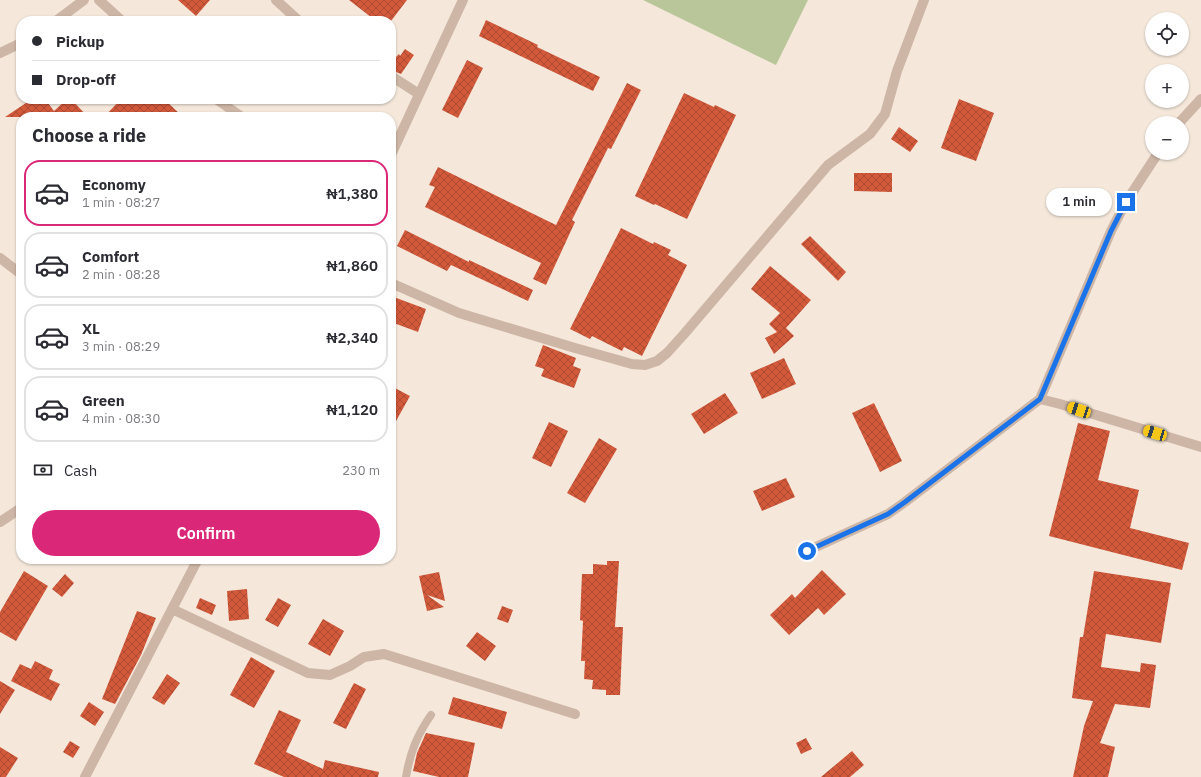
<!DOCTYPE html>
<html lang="en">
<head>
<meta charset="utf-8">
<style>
	:root { --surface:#fff; --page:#f2f2f3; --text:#2b2b33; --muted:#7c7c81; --line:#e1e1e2; --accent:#db2777 }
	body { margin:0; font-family:"IBM Plex Sans",sans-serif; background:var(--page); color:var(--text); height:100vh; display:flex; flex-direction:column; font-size:15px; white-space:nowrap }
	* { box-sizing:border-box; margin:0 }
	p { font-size:13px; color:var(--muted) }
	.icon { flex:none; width:22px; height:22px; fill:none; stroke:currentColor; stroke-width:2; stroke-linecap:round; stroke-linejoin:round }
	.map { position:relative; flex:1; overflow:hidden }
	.details { position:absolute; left:16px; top:112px; width:380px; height:452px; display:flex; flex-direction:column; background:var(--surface); border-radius:16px; box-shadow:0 1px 3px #0004 }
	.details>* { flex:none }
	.guide { position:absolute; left:16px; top:16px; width:380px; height:88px; border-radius:16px; box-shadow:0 1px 3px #0004; display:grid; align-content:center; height:88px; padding:0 16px; background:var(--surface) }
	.fabs { position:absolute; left:1145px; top:12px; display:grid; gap:8px }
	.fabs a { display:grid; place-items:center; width:44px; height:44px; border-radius:50%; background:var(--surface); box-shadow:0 1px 3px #0004; font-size:20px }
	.end { position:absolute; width:18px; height:18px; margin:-9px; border:5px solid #1a73e8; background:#fff; box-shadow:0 0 0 2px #fff }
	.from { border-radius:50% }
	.bubble { position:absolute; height:28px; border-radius:14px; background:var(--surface); box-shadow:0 1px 3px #0004; font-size:13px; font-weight:600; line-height:28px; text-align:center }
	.car { position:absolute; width:12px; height:24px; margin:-12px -6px; border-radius:5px; box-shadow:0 0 3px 1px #0007; background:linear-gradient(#f5c518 24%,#345 0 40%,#f5c518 0 76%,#345 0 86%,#f5c518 0) }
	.guide b { display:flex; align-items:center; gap:14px; height:38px; font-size:15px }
	.guide b+b { border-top:1px solid var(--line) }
	.guide i { width:10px; height:10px; background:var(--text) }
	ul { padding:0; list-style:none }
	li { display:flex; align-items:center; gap:12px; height:66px; margin:0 8px 6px; padding:0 8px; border:2px solid var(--line); border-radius:16px }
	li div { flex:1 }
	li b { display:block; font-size:15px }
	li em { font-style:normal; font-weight:600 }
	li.on { border-color:var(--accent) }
	li>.icon { width:36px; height:36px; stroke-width:1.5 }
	h2 { padding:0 16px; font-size:18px; line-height:48px }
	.pay { display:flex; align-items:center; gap:10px; height:44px; padding:0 16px; font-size:15px }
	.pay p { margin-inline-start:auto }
	.button { display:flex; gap:8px; margin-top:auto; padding:8px 16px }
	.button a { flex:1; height:46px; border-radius:24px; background:var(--accent); color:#fff; font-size:16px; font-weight:600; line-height:46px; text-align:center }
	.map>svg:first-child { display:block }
	.park { fill:#b9c699 }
	.building { fill:url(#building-cross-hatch) }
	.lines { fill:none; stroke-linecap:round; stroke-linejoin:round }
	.lane { stroke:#ceb6a6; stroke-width:8 }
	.street { stroke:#ceb6a6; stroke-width:10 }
	.route { stroke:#1a73e8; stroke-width:5 }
</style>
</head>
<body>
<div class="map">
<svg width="1201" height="777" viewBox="0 0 1201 777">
	<defs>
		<pattern id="building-cross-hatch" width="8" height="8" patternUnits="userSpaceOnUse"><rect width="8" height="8" fill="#d3593b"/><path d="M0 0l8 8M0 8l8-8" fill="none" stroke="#ac4a32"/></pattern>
	</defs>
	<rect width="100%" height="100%" fill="#f5e8db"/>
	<path class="park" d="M 643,0 L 808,0 L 776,65 Z"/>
	<path class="building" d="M 178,0 L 210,0 L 196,16 Z
		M 349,0 L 407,0 L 391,21 L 376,21 Z
		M 486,20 L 538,45 L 537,47 L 600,77 L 593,91 L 479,36 Z
		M 405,49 L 414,55 L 401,74 L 391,70 L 391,62 L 399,54 L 400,56 Z
		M 467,60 L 483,68 L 458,118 L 442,110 Z
		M 627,83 L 641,90 L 611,149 L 608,148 L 572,220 L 575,222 L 546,285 L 533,279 L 541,263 L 425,207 L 435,187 L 429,185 L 438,167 L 556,225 Z
		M 684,93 L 714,107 L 715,105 L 736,115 L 687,219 L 655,204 L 654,205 L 635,196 Z
		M 32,99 L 45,99 L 54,111 L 67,99 L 71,99 L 88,117 L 5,117 Z
		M 121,99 L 164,99 L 183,117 L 104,117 Z
		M 959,99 L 994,113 L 976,161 L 941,148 Z
		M 899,127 L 918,141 L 910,152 L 891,139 Z
		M 854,173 L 892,173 L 892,192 L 854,191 Z
		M 621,228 L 653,244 L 654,242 L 671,250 L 668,255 L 687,265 L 642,356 L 624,347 L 622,351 L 592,336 L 590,339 L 570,329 Z
		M 405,230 L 469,262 L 469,260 L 533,290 L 528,301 L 451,265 L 447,271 L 397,246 Z
		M 810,236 L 846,272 L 838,281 L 801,244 Z
		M 770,266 L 811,300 L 786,328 L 794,336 L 774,354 L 765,338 L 777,332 L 769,324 L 780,313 L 751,289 Z
		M 391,296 L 426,309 L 418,332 L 391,322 Z
		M 543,345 L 576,358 L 573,366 L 581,369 L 574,388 L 541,376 L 544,369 L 535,366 Z
		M 784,358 L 796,384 L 762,399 L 750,373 Z
		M 391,386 L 410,396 L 391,430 Z
		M 725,393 L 738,413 L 704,434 L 691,414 Z
		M 874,403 L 902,461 L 880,472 L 852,413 Z
		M 549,422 L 568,431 L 551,467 L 532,458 Z
		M 1078,423 L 1110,431 L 1098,480 L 1139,490 L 1130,528 L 1189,543 L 1182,570 L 1049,536 Z
		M 599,438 L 617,449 L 585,503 L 567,493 Z
		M 786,478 L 795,497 L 762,511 L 753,491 Z
		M 607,561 L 619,561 L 615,627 L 623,627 L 620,695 L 606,695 L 606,690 L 592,689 L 593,680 L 584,679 L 585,661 L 581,661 L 583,621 L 580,620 L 582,574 L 593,574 L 593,564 L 607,565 Z
		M 822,570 L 846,594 L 824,615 L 818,608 L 789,635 L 770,615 L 792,594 L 795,598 Z
		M 24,571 L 48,586 L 16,641 L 0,632 L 0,612 Z
		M 1094,571 L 1171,583 L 1161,643 L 1106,634 L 1101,667 L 1140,672 L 1141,663 L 1156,665 L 1150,708 L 1115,704 L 1100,743 L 1115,747 L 1108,777 L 1073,777 L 1084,726 L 1093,701 L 1072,698 L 1080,637 L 1083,637 Z
		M 439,572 L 445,601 L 427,595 L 444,607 L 427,611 L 419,576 Z
		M 65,574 L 74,583 L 62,597 L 52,589 Z
		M 247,589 L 249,619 L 229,621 L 227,591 Z
		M 200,598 L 216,605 L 212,615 L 196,608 Z
		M 278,598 L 291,605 L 278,627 L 265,620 Z
		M 502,606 L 513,610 L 508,623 L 497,619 Z
		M 137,611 L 156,618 L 141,655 L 115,704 L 102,699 Z
		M 323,619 L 344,631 L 330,656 L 308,644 Z
		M 477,632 L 496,646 L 485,661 L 466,646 Z
		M 251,657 L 275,671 L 254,708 L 230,695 Z
		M 35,661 L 53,670 L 49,679 L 60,684 L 51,701 L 11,681 L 20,664 L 31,669 Z
		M 167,674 L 180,683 L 164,705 L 152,698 Z
		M 0,681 L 15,690 L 0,714 Z
		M 354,683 L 366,689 L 346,729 L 333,723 Z
		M 453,697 L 507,712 L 502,729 L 448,714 Z
		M 89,702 L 104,712 L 95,726 L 80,716 Z
		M 279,710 L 301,720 L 286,752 L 323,769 L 325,760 L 379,772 L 378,777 L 284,777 L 254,764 Z
		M 426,733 L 475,743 L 468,777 L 439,777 L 413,771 L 417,753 Z
		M 806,738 L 812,749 L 801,754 L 796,743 Z
		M 70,741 L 80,747 L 73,758 L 63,752 Z
		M 0,747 L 18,758 L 6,777 L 0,777 Z
		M 852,751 L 864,765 L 850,777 L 821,777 Z"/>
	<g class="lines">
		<path class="lane" d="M 406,777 C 410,753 417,735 431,715"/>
		<path class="street" d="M 99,0 L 122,21
			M 276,0 L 299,21
			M 56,21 L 84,0
			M 0,53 L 21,43
			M 391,76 L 419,94
			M 216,99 L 242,117
			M 1179,123 L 1201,99
			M 391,155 L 463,0
			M 0,258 L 21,274
			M 391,283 L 459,313 L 575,348 L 632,364 L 645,365 L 657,361 L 667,353 L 685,333 L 828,165 L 870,134 L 885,114 L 897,71 L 924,0
			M 1040,399 L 1111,231 L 1126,202 L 1158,153
			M 0,522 L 21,508
			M 807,551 L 888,514 L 905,502 L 1040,399 L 1060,404 L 1201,447
			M 172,609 L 308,673 L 330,675 L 350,666 L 364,657 L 384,654 L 575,714
			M 85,777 L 198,559"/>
	</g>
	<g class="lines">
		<path class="route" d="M 807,551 L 888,514 L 905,502 L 1040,399 L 1111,231 L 1126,202"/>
	</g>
</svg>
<div class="fabs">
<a><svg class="icon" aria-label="locate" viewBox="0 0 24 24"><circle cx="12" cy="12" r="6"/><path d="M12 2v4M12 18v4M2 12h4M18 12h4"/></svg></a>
<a>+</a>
<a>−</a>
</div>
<i class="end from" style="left:807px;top:551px"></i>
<i class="end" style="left:1126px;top:202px"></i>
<div class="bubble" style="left:1046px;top:188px;width:66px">1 min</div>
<i class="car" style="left:1079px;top:410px;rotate:289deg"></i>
<i class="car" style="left:1155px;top:433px;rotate:287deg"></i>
<div class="guide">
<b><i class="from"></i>Pickup</b>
<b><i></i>Drop-off</b>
</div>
<section class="details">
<h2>Choose a ride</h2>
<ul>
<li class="on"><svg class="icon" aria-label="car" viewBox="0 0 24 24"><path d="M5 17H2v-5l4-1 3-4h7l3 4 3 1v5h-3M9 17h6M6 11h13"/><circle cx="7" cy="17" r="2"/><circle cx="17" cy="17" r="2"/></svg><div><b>Economy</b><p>1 min · 08:27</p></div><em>₦1,380</em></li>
<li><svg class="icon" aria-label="car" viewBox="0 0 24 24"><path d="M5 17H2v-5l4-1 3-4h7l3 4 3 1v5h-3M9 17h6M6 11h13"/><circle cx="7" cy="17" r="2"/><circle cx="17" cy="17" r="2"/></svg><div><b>Comfort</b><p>2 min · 08:28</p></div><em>₦1,860</em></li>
<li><svg class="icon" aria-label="car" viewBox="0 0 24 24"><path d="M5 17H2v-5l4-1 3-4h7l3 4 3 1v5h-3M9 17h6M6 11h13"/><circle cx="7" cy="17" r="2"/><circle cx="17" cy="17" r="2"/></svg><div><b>XL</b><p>3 min · 08:29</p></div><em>₦2,340</em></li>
<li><svg class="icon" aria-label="car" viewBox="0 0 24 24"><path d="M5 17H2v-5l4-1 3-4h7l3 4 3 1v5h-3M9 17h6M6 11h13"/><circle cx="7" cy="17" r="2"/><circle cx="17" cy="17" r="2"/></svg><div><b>Green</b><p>4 min · 08:30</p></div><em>₦1,120</em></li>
</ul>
<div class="pay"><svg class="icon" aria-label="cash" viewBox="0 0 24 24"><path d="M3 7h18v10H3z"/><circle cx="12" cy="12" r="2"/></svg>Cash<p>230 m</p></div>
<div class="button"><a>Confirm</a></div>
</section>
</div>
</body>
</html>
